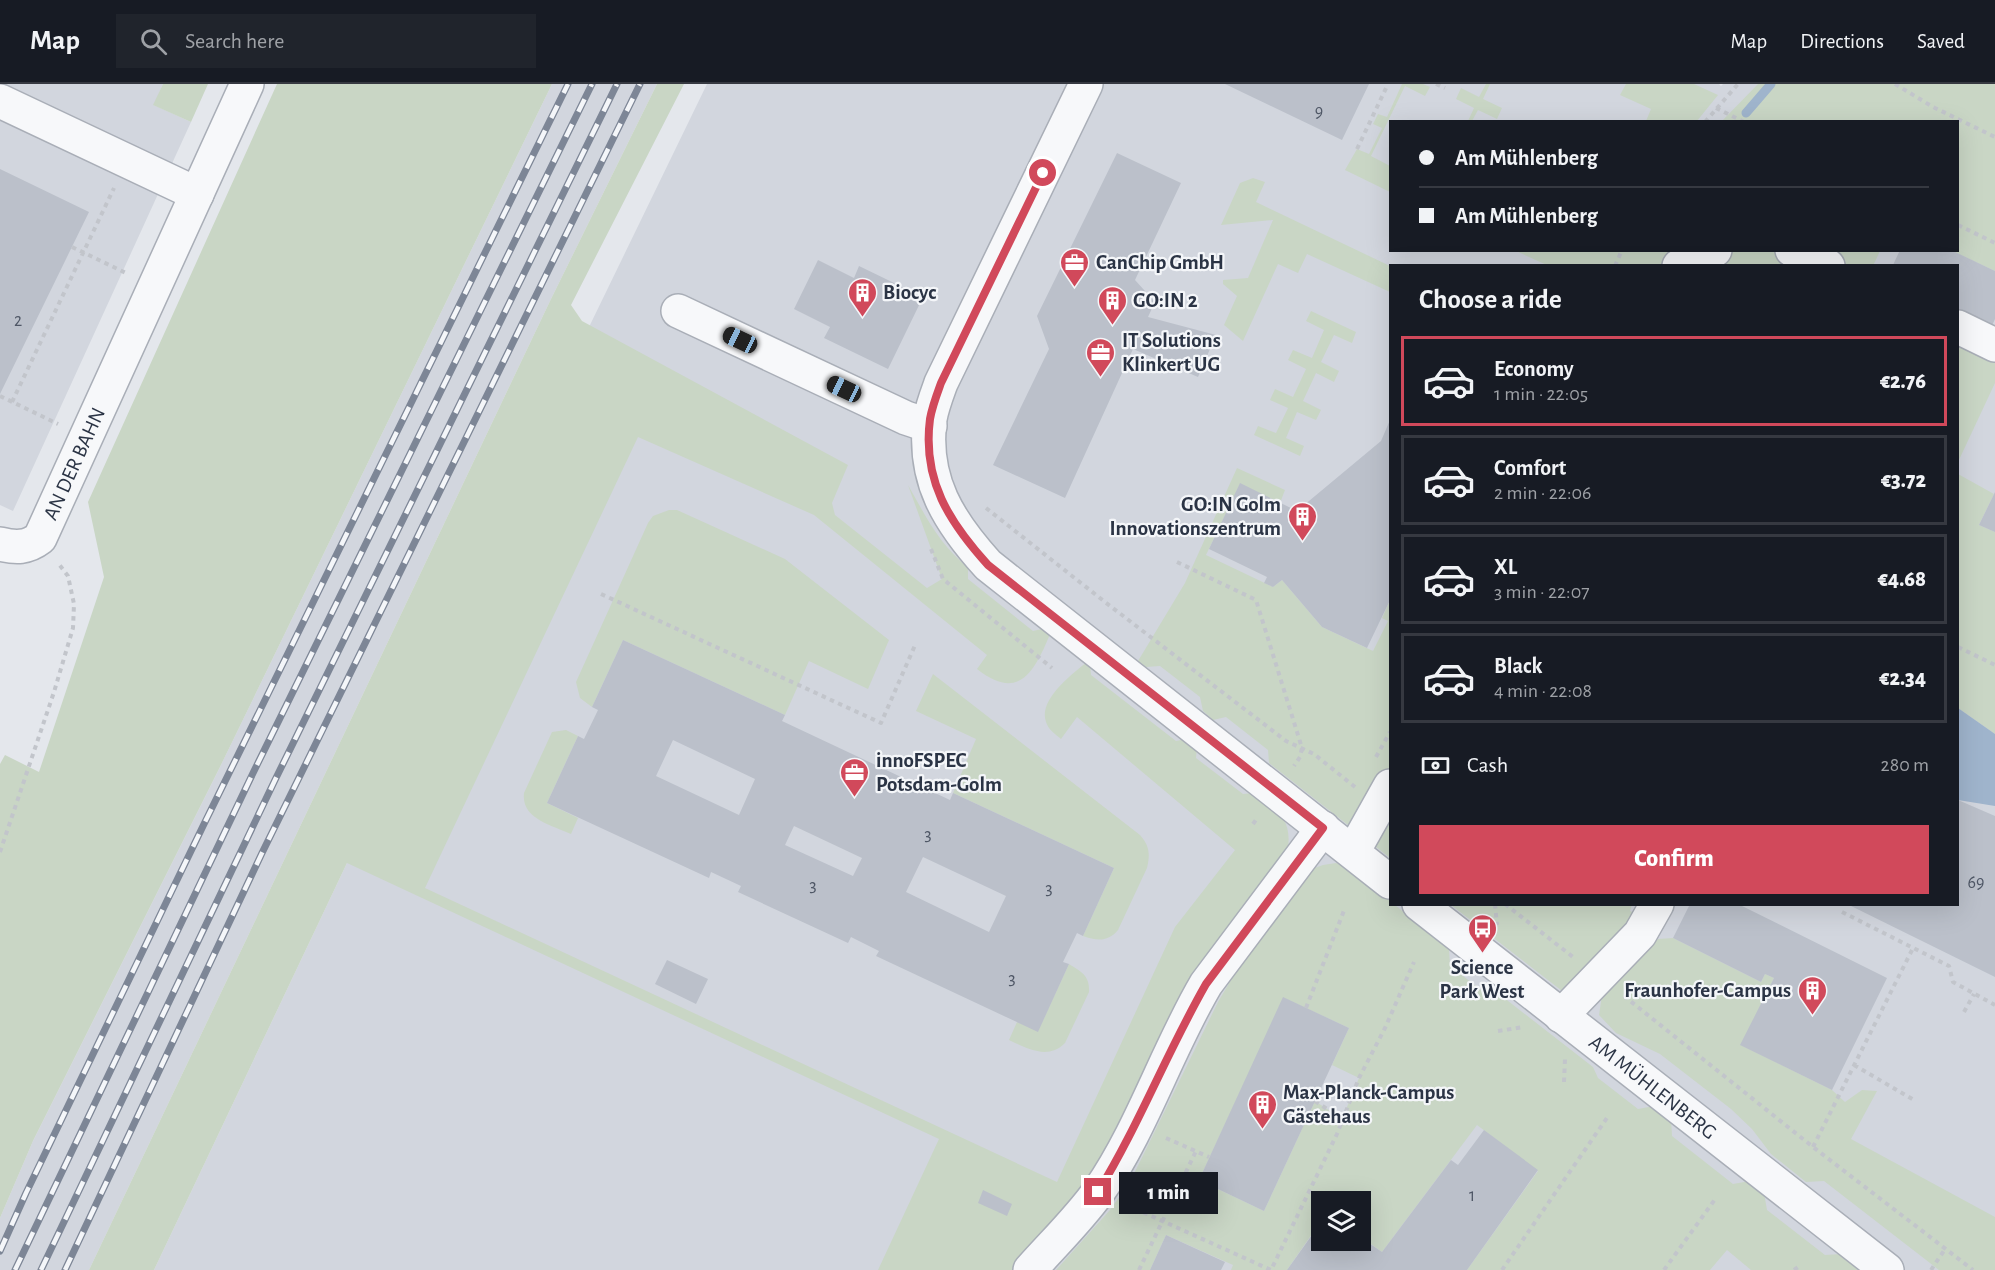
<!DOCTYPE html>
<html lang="en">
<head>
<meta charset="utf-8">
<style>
	:root { --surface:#171b24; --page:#20242c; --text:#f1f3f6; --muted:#9ea1a6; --line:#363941; --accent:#d1495b }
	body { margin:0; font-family:"Alegreya Sans",sans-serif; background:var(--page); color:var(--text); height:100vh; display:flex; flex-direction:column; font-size:22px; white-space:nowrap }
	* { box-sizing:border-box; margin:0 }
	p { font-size:20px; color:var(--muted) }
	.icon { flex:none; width:33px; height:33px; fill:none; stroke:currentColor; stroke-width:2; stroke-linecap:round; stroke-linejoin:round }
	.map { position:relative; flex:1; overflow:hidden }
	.panel { position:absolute; left:1389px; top:180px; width:570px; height:642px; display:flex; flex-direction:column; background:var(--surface); border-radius:0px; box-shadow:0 6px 24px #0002 }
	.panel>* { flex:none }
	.hud { position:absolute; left:1389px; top:36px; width:570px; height:132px; border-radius:0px; box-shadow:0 6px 24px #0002; display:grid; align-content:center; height:132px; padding:0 30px; background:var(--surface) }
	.tools { position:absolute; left:1311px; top:1107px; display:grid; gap:12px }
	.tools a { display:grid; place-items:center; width:60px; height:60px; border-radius:0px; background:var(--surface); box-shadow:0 6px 24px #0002; font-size:30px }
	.end { position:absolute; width:27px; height:27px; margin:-14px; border:8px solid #d1495b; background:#fff; box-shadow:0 0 0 3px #fff }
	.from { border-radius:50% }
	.bubble { position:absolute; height:42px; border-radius:0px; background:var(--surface); box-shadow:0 6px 24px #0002; font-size:20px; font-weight:800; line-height:42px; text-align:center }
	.car { position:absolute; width:18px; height:36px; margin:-18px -9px; border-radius:8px; box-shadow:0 0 4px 2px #0007; background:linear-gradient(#222 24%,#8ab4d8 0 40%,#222 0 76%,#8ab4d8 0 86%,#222 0) }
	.hud b { display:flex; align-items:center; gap:21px; height:57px; font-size:22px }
	.hud b+b { border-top:2px solid var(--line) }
	.hud i { width:15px; height:15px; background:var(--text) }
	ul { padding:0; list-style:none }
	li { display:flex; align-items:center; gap:18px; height:90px; margin:0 12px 9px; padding:0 18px; border:3px solid var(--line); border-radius:0px }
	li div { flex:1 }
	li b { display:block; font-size:22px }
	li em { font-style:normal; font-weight:800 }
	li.selected { border-color:var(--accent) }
	li>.icon { width:54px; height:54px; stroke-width:1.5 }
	h2 { padding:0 30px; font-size:27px; line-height:72px }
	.pay { display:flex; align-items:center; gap:15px; height:66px; padding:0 30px; font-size:22px }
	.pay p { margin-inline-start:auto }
	.button { display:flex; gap:12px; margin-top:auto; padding:12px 30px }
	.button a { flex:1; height:69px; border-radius:0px; background:var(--accent); color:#fff; font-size:24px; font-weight:800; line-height:69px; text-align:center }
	header { display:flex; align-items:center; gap:36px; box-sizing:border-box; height:84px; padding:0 30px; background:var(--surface); border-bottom:2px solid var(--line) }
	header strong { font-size:28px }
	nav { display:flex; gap:33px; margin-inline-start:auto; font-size:21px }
	.search { width:420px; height:54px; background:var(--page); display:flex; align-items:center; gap:15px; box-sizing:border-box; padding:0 21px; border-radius:0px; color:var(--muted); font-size:22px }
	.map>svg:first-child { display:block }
	.built { fill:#d2d6de; fill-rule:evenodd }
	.green { fill:#c9d6c5; fill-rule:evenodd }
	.water { fill:#9fb4cc }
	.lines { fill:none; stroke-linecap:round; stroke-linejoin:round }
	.stream { stroke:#9fb4cc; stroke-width:9 }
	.building { fill:#bbc0ca; fill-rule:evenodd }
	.minor-casing { stroke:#a9aeb7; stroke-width:36 }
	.path { stroke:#c2c5cb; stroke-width:4; stroke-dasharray:4.5 4.5; stroke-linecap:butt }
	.minor { stroke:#f7f8fa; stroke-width:33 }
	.rail-casing { stroke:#7d8696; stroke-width:7 }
	.rail { stroke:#f4f6f9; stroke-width:4.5; stroke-dasharray:14; stroke-linecap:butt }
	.route { stroke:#d1495b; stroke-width:8 }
	.labels { text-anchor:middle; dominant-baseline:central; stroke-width:4.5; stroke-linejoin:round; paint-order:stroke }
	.number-label { font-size:18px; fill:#4f5766 }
	.poi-label { font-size:21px; font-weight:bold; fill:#2b3445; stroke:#f4f6f9; text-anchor:start }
	.street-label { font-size:21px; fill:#2b3445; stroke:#f4f6f9 }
</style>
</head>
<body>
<header>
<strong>Map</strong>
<div class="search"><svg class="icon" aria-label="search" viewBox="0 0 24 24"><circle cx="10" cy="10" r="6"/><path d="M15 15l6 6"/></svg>Search here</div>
<nav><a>Map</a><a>Directions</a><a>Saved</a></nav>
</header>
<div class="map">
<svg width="1995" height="1186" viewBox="0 0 1995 1186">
	<rect width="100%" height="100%" fill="#e4e7ec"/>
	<path class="built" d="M 0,0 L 163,0 L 154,21 L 191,38 L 13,427 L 0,421 Z
		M 552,0 L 657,0 L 550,217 L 89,1186 L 0,1186 L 0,1134 L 33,1057 L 220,683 Z
		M 707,0 L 1719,0 L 1721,2 L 1723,0 L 1995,0 L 1995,1186 L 154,1186 L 347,779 L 590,241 ZM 1390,38 L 1958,38 L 1958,166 L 1390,166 ZM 1390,182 L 1958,182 L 1958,820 L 1390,820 ZM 1322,1118 L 1360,1118 L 1360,1156 L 1322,1156 Z"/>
	<path class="green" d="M 163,0 L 208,0 L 191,38 L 153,21 Z
		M 277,0 L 552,0 L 220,683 L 33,1057 L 0,1134 L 0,680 L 5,671 L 39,688 L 104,493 L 88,418 Z
		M 657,0 L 684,0 L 571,221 L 582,237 L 848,381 L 832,419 L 835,431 L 927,504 L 942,495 L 908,401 C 925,431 940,462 968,483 L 968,495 L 1033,547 L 1046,544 L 1051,548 C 1035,586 1020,619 977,585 L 987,571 L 814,431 L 638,353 L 425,804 L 1057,1098 L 1175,843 L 1235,766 L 1077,633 L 1061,655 C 1055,650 1048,645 1046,638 C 1038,616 1072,590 1087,578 L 1090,580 L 1091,591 L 1176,657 L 1186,655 L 1197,663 L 1196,674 L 1243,710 L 1255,709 C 1276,728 1292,733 1288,764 L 1107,1071 L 1019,1186 L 878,1186 L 939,1055 L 347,779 L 154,1186 L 89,1186 L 550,217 Z
		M 1402,0 L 1423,0 L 1430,3 L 1425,12 L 1405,2 L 1371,72 L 1390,82 L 1390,108 L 1345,86 L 1357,65 L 1369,70 L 1382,44 L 1373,40 L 1378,30 L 1387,33 Z
		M 1486,0 L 1490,0 L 1483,15 L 1502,24 L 1497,35 L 1478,26 L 1472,37 L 1468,37 L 1474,24 L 1456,15 L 1461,4 L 1479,13 Z
		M 1626,0 L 1694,0 L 1718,11 L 1697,37 L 1646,37 L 1651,25 L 1620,11 Z
		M 1758,0 L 1995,0 L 1995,187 L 1952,167 L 1958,166 L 1958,38 L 1721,38 Z
		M 1253,94 L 1265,98 L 1256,118 L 1390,182 L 1390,208 L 1307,170 L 1298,189 L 1278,180 L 1243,257 L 1224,241 L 1237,212 L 1223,200 L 1223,196 L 1248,194 L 1273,136 L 1221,141 L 1240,99 Z
		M 1516,167 L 1880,167 L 1873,182 L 1549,182 Z
		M 1311,227 L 1356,248 L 1352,259 L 1334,251 L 1321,278 L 1339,287 L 1334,298 L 1316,289 L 1303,317 L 1321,326 L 1316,336 L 1297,328 L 1286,354 L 1304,362 L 1300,372 L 1254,351 L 1258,342 L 1276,349 L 1288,324 L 1270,316 L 1275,305 L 1293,313 L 1306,285 L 1288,276 L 1293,266 L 1312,274 L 1324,246 L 1306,237 Z
		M 1958,243 L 1995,261 L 1995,299 L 1958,378 Z
		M 1237,384 L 1285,406 L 1280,419 L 1240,400 L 1206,471 L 1273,503 L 1282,496 L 1322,543 L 1373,567 L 1388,537 L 1382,534 L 1390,516 L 1390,774 L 1269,679 L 1268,666 L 1226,633 L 1213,636 L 1203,627 L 1200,613 L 1160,582 L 1146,583 L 1138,577 L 1185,499 Z
		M 1958,390 L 1994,410 L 1979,441 L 1995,448 L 1995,650 L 1958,624 Z
		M 669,426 L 677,426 L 785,475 L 889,556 L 868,605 L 809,577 L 785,631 L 623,556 L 592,623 L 580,614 L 576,598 L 648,439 L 653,432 Z
		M 933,590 L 1140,751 C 1150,762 1150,771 1147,784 L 1118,846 C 1108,858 1097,857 1083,852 L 1114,784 L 953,709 L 976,655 L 916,627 Z
		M 566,646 L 578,652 L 547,719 L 578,734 L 571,750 C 552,741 521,735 524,709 L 552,648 Z
		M 1336,779 L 1352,785 L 1390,817 L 1390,820 L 1395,821 L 1449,865 L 1450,882 L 1489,912 L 1503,913 L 1593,983 L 1598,994 L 1638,1025 L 1654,1022 L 1671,1035 L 1672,1052 L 1733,1100 L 1750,1097 L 1764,1109 L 1767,1126 L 1825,1171 L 1842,1170 L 1857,1182 L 1857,1186 L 1751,1186 L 1727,1166 L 1710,1186 L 1467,1186 L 1538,1087 L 1477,1041 L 1382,1168 L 1361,1153 L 1360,1118 L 1322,1118 L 1321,1137 L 1287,1186 L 1231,1186 L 1233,1181 L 1166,1151 L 1150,1186 L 1056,1186 L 1110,1126 L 1130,1098 L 1218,918 L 1241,879 L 1312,785 L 1323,781 ZM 1284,914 L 1349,944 L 1332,981 L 1359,994 L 1342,1035 L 1315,1017 L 1264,1127 L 1199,1096 Z
		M 1632,820 L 1630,827 L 1637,830 L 1566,910 L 1451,821 Z
		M 1673,854 L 1761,898 L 1765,890 L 1774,894 L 1741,961 L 1832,1006 L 1845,1018 L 1862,1006 L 1877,1007 L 1851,1055 L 1995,1133 L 1995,1186 L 1939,1186 L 1824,1097 L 1806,1098 L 1771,1070 L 1752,1045 L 1731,1025 L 1660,970 L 1616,949 L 1599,931 L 1602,911 L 1658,855 Z
		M 1069,880 C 1082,888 1090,892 1089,908 L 1065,959 C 1048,976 1028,965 1009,956 L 1017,938 L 1038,947 Z"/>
	<path class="water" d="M 1958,624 L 1995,650 L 1995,722 L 1958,716 Z"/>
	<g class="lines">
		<path class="stream" d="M 1746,29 L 1771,0"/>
	</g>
	<path class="building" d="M 1225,0 L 1369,0 L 1342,56 Z
		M 1117,69 L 1181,99 L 1135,196 L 1155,218 L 1148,233 L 1216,251 L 1198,293 L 1133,265 L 1065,414 L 993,381 L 1049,265 L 1037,232 Z
		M 0,85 L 89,128 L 0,310 Z
		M 1900,166 L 1951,166 L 1995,187 L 1995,235 L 1990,246 L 1958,231 L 1958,182 L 1896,182 L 1893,181 Z
		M 818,176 L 854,194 L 859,182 L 923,213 L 888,285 L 824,254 L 830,243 L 794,225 Z
		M 1390,336 L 1390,516 L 1367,564 L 1322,543 L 1282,496 L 1273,503 L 1264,499 L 1267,493 L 1209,465 L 1240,399 L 1297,427 L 1381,357 Z
		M 1995,408 L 1995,448 L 1979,441 Z
		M 623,556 L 785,631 L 782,637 L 950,716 L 953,709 L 1114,784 L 1083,852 L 1077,849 L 1063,878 L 1069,880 L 1038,948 L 876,872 L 879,867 L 851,853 L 848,859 L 738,808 L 741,802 L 711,788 L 709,794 L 547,719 L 578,652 L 584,655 L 598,626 L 592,623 ZM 673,656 L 755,695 L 739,731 L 656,692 ZM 794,742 L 862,774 L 853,792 L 785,761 ZM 923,773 L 1006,812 L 989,848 L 906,808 Z
		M 1958,716 L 1995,732 L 1995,893 L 1847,820 L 1958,820 Z
		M 1690,820 L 1738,820 L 1887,894 L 1832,1006 L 1740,961 L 1774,894 L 1765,890 L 1761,898 L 1673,854 Z
		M 667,876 L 708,895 L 696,920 L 655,900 Z
		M 1283,913 L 1349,944 L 1264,1127 L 1199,1096 Z
		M 1484,1046 L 1538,1086 L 1467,1186 L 1287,1186 L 1322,1137 L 1322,1156 L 1360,1156 L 1360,1153 L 1382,1168 L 1451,1076 L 1458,1081 Z
		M 983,1106 L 1012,1120 L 1007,1132 L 978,1119 Z
		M 1166,1151 L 1225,1178 L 1221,1186 L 1150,1186 Z"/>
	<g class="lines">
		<defs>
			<g id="minor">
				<path d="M 1086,0 L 941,299 C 937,310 932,323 930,335 C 922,396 949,438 988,481 L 1390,798"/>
				<path d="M 0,17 L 197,110"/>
				<path d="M 1792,166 L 1828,182"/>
				<path d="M 1679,182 L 1693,174 L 1715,166"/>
				<path d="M 678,227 L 906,334 L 930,342"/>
				<path d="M 1958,243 L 1995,261"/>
				<path id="s1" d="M 0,460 C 16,464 27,464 40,454 L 247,0"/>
				<path d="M 1353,768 L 1390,702"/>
				<path id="s2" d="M 1419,820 L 1887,1186"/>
				<path d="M 1561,932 L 1640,850 L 1657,820"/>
				<path d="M 1030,1186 C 1053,1160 1079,1135 1099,1107 C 1142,1045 1167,966 1206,900 L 1323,744"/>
			</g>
		</defs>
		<use href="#minor" class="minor-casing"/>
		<path class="path" d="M 1436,0 L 1445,4
			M 1895,0 L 1933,23 L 1995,53
			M 1716,24 L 1744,38
			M 1705,38 L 1738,0
			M 1357,65 L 1388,0
			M 1958,141 L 1995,159
			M 72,163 L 128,190
			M 1615,182 L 1622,166
			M 0,312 L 58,340
			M 12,318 L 114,104
			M 986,424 L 1105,518 L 1286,657 L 1314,670 L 1355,703
			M 931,465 L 943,495 L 1052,584
			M 1177,478 L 1256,516 L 1302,664 L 1300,673 L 1294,682
			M 601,510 L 881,639 L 916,559
			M 1958,563 L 1995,581
			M 1376,673 L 1390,648
			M 1253,740 L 1258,733
			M 0,768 L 54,608 L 73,544 L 74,520 L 68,492 L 58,479
			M 1495,820 L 1497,841
			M 1505,820 L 1573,873
			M 1842,828 L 1949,882 L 1953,898 L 1995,921
			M 1624,912 L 1813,1063 L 1973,1186
			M 1306,924 L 1345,824
			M 1964,928 L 1974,910
			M 1498,947 L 1524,943
			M 1854,981 L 1914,1016
			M 1564,998 L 1565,975
			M 1315,1017 L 1342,1035
			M 1166,1054 L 1209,1073
			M 1813,1063 L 1913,864
			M 1127,1121 L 1271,1186 L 1337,1050 L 1359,994 L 1385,944 L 1414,878
			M 1139,1186 L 1196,1067
			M 1502,1186 L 1609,1031
			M 1664,1186 L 1716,1114
			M 1794,1186 L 1801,1181
			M 1931,1186 L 1945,1165"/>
		<use href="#minor" class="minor"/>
		<defs>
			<path id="rail" d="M 0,1167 L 26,1109 L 204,740 L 568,0
				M 15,1186 L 254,687 L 592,0
				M 41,1186 L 275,696 L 617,0
				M 65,1186 L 262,769 L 640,0"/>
		</defs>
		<use href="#rail" class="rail-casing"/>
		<use href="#rail" class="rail"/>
	</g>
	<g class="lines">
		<path class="route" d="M 1043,89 L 941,299 C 937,310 932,323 930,335 C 922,396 949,438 988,481 L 1323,744 L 1206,900 C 1167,968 1139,1041 1098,1108"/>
	</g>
	<defs>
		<symbol id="office-pin" viewBox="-11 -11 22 30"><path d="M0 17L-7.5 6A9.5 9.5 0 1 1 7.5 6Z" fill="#d1495b" stroke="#f4f6f9"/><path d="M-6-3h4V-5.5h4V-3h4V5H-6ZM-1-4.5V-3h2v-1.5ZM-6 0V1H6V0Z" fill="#fff"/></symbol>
		<symbol id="building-pin" viewBox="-11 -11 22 30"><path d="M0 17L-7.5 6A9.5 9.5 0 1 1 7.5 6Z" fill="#d1495b" stroke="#f4f6f9"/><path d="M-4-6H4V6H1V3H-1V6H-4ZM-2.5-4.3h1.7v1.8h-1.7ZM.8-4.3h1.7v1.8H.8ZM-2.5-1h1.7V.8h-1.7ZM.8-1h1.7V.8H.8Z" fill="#fff"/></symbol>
		<symbol id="bus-pin" viewBox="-11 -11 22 30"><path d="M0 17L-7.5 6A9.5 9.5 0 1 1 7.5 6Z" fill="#d1495b" stroke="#f4f6f9"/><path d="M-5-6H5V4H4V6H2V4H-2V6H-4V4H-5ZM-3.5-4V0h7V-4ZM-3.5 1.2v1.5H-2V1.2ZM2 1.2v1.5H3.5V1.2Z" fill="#fff"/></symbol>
	</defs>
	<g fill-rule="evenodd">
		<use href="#office-pin" x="1058" y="162" width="33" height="45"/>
		<use href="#building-pin" x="846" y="192" width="33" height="45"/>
		<use href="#building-pin" x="1096" y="200" width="33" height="45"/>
		<use href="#office-pin" x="1084" y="252" width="33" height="45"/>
		<use href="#building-pin" x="1286" y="416" width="33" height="45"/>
		<use href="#office-pin" x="838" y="672" width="33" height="45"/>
		<use href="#bus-pin" x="1466" y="828" width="33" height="45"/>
		<use href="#building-pin" x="1796" y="890" width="33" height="45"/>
		<use href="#building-pin" x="1246" y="1004" width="33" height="45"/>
	</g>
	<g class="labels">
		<g class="number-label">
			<text x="1319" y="28">9</text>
			<text x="18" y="237">2</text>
			<text x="928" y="751">3</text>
			<text x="1976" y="799">69</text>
			<text x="813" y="802">3</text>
			<text x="1049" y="805">3</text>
			<text x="1012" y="895">3</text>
			<text x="1472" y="1112">1</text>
		</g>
		<g class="poi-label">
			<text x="1096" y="178">CanChip GmbH</text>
			<text x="883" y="208">Biocyc</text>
			<text x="1133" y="216">GO:IN 2</text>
			<text x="1122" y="256">IT Solutions<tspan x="1122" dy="24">Klinkert UG</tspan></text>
			<text x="1281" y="420" text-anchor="end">GO:IN Golm<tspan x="1281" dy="24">Innovationszentrum</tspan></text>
			<text x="876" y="676">innoFSPEC<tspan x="876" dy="24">Potsdam-Golm</tspan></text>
			<text x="1482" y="883" text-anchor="middle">Science<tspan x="1482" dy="24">Park West</tspan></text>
			<text x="1791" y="906" text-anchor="end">Fraunhofer-Campus</text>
			<text x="1283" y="1008">Max-Planck-Campus<tspan x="1283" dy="24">Gästehaus</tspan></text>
		</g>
		<g class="street-label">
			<text stroke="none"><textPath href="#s1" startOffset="124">AN DER BAHN</textPath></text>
			<text stroke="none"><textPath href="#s2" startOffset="297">AM MÜHLENBERG</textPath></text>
		</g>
	</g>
</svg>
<div class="tools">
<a><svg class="icon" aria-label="layers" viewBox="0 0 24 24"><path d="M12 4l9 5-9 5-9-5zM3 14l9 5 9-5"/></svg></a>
</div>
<i class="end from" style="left:1043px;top:89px"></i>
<i class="end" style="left:1098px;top:1108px"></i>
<div class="bubble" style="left:1119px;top:1088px;width:99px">1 min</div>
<i class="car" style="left:740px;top:256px;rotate:295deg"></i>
<i class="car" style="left:844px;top:305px;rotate:295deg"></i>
<div class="hud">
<b><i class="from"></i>Am Mühlenberg</b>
<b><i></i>Am Mühlenberg</b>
</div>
<section class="panel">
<h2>Choose a ride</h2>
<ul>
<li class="selected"><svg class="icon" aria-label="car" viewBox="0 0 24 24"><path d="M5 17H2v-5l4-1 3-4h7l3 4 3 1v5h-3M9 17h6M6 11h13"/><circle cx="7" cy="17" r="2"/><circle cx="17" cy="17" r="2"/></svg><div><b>Economy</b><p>1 min · 22:05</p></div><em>€2.76</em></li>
<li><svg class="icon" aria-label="car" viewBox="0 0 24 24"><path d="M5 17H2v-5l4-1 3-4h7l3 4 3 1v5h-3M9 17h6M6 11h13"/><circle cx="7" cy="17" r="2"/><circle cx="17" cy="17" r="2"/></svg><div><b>Comfort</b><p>2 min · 22:06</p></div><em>€3.72</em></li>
<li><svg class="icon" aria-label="car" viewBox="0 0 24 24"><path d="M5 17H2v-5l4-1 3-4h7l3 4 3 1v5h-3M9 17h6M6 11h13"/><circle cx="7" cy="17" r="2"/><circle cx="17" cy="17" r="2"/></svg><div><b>XL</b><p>3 min · 22:07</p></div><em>€4.68</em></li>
<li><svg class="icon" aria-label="car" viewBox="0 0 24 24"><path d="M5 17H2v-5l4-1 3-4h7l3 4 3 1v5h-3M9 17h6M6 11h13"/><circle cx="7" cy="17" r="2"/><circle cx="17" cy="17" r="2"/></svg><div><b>Black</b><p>4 min · 22:08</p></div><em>€2.34</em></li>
</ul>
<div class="pay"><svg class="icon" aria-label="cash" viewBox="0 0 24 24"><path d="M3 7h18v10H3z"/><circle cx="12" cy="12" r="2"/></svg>Cash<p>280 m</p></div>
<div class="button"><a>Confirm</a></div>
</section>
</div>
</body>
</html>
